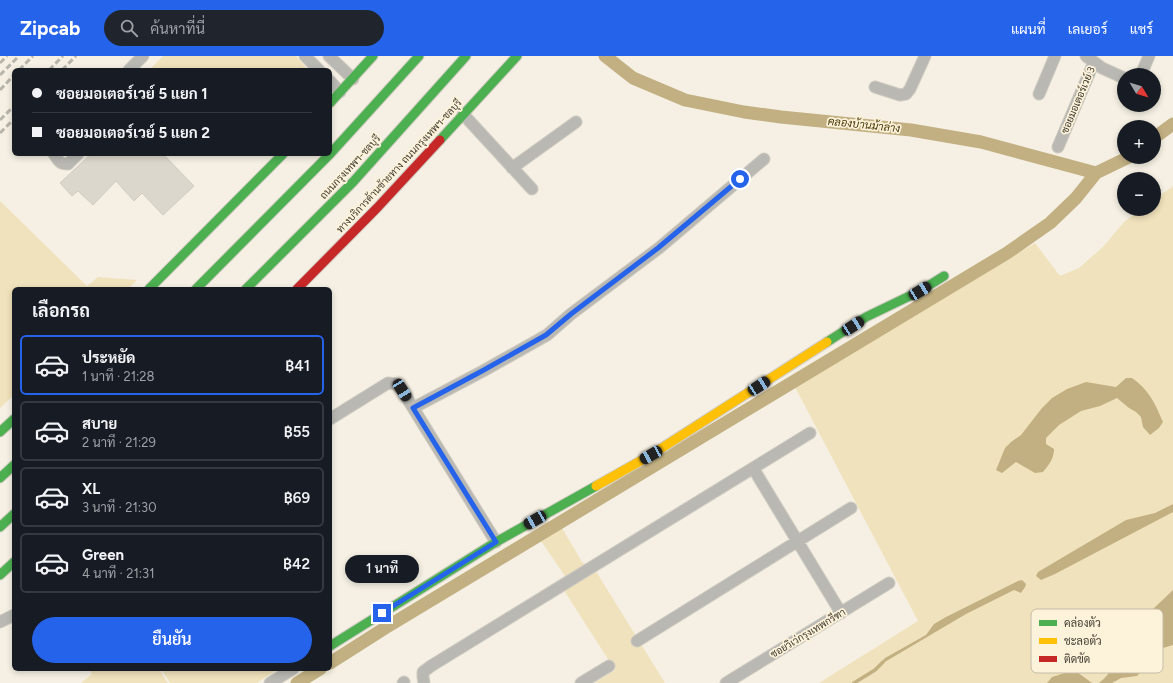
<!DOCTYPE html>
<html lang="th">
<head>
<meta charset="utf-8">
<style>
	:root { --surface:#171b24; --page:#20242c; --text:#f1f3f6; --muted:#9ea1a6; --line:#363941; --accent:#2563eb }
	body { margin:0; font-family:Figtree,Sarabun,sans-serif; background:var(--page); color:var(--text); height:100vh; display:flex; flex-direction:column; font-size:15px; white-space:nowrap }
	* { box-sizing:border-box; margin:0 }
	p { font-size:13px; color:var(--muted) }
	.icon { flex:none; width:22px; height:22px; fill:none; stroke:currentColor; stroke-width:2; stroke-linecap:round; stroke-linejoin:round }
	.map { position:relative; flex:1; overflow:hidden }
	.details { position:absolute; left:12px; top:231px; width:320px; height:384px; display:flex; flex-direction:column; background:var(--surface); border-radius:6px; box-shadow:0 2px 6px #0003 }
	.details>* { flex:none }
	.banner { position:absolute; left:12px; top:12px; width:320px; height:88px; border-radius:6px; box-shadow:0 2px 6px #0003; display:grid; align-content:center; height:88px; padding:0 20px; background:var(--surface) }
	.needle { width:26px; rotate:128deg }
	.fabs { position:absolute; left:1117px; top:12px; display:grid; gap:8px }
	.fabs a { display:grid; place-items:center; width:44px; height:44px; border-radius:50%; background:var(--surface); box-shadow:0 2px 6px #0003; font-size:20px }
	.end { position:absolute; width:18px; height:18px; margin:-9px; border:5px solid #2563eb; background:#fff; box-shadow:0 0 0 2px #fff }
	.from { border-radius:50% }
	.bubble { position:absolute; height:28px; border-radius:14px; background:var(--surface); box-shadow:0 2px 6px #0003; font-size:13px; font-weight:600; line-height:28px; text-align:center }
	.car { position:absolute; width:12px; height:24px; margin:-12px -6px; border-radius:5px; box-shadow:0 0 3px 1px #0007; background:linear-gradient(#222 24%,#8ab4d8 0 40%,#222 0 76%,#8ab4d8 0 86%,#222 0) }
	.banner b { display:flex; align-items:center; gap:14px; height:38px; font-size:15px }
	.banner b+b { border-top:1px solid var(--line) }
	.banner i { width:10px; height:10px; background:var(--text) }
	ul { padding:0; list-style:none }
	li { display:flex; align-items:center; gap:12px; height:60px; margin:0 8px 6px; padding:0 12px; border:2px solid var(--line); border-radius:6px }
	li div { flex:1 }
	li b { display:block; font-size:15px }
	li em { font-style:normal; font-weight:600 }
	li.active { border-color:var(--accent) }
	li>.icon { width:36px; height:36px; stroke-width:1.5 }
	h2 { padding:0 20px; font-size:18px; line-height:48px }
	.cta { display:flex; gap:8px; margin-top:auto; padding:8px 20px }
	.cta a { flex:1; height:46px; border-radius:24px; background:var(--accent); color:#fff; font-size:16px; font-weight:600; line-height:46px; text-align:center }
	header { display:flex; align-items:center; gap:24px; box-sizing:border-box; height:56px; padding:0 20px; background:var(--accent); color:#fff }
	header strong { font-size:19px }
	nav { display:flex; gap:22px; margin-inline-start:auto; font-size:14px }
	.search { width:280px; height:36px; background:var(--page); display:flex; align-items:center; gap:10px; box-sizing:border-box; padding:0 14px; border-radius:22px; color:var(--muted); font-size:15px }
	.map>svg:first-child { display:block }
	.green { fill:#f0e2bc }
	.water { fill:#c2b082 }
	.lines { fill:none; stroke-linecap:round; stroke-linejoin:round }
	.stream { stroke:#c2b082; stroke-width:3.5 }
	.canal { stroke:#c2b082; stroke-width:13 }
	.building { fill:#dcd7cc; stroke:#d1ccc1 }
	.street-casing { stroke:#cfcbc1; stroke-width:13 }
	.fast-casing { stroke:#cfcbc1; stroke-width:11 }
	.slow-casing { stroke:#cfcbc1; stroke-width:11 }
	.jam-casing { stroke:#cfcbc1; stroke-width:11 }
	.street { stroke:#bab8b3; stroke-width:11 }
	.fast { stroke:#4caf50; stroke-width:9 }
	.slow { stroke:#ffc107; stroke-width:9 }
	.jam { stroke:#c62828; stroke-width:9 }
	.rail { stroke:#b7b4ac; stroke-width:3; stroke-dasharray:6 3; stroke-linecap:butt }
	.route { stroke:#2563eb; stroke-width:5 }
	.labels { text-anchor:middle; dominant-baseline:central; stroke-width:3.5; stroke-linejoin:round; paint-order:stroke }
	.street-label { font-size:10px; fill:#413c30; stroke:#fdf3db }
	.water-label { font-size:11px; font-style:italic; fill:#483704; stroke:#fdf3db }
	.key { fill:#fdf3db; stroke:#c5bca8; stroke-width:1 }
	.key-label { font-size:11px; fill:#413c30 }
</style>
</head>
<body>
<header>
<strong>Zipcab</strong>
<div class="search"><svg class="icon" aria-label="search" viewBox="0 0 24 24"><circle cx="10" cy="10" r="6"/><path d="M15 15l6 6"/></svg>ค้นหาที่นี่</div>
<nav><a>แผนที่</a><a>เลเยอร์</a><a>แชร์</a></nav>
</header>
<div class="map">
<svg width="1173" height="627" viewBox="0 0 1173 627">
	<rect width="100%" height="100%" fill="#f5f0e3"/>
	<path class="green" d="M 163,0 L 296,0 L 308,14 L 149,14 Z
		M 1173,130 L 1173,627 L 819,627 L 918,565 L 795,331 L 1035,187 L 1060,220 L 1079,212 L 1103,191 L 1124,166 L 1142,153 L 1154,153 L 1154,144 Z
		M 0,145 L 87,230 L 98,221 L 137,224 L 128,233 L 14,233 L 14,339 L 0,352 Z
		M 562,472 L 582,506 L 597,517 L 665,627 L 594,627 L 615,614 L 565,536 L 565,520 L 541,485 Z
		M 89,613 L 159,613 L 168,627 L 81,627 L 92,618 Z
		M 161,613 L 278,613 L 257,627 L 170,627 Z"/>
	<path class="water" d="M 1126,322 L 1132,322 C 1149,334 1155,347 1163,366 L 1159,372 L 1150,379 L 1143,371 L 1141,361 L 1136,356 L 1129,352 L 1117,342 L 1100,350 L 1081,355 L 1059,369 L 1046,382 L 1046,388 L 1054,393 C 1054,402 1049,409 1043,416 L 1035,417 L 1016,406 L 1002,417 L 996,414 L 1005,392 L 1011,386 L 1021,379 L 1042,352 L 1052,342 L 1067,333 L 1086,326 L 1116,331 Z
		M 1173,448 L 1173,456 L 1055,518 L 1041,524 L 1036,520 L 1038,516 L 1126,464 L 1155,457 Z
		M 1022,524 L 1026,528 L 1025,531 L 1021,537 L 1014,534 L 966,558 L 878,610 L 885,602 L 926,579 L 934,568 L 946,561 L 1018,525 Z
		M 1173,534 L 1173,589 L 1163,592 L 1137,620 L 1121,622 L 1112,627 L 1099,627 C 1117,613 1123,591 1135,572 C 1144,560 1162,545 1173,534 Z
		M 1068,616 L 1077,616 L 1092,627 L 1047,627 L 1052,621 Z"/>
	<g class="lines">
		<path class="stream" d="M 854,627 L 875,614 L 883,606"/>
		<path class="canal" d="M 605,0 L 633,22 L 685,44 L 744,56 L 781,61 L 911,74 L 981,86 L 1096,117 L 1129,101
			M 1154,82 L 1173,68
			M 330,607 L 385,572 L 1007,197 L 1050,167 L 1076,142 L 1096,117
			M 297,627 L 320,613"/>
	</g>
	<path class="building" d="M 91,98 L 163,98 L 194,130 L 163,159 L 142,137 L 134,145 L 116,125 L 93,149 L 78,135 L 72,140 L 60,127 Z"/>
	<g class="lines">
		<defs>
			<path id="street" d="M 305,0 L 319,14
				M 329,0 L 353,23
				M 1094,6 L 1102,12 L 1124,22
				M 129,14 L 143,0
				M 1139,19 L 1143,14 L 1149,0
				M 330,25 L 340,36
				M 875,31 L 900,39 L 906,38 L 910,33 L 925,0
				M 1039,38 L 1055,0
				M 463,58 L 532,133
				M 1058,91 L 1094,6 L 1086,0
				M 54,98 C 59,105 59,108 68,108 L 78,98
				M 512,112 L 576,66
				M 413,352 L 483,315 L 547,279 L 571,258 L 659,192 L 764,103
				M 330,363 L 388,327 L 396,328 L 402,334 L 496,486
				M 753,412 L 841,557
				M 0,566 L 14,559
				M 637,585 L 851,452
				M 270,627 L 293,613
				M 403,627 L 404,626
				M 424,627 L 423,621 L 423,616 L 431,610 L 810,377
				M 581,627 L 609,610
				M 726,627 L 889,527"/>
			<path id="fast" d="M 330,47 L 373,0
				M 440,84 L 517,0
				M 330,98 L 419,0
				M 149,233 L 283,98
				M 196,233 L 330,98
				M 246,233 L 353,126 L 466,0
				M 827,286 L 866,261 L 920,235 L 944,220
				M 0,376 L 14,363
				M 0,422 L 14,409
				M 0,471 L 14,458
				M 0,519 L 14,506
				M 330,590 L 496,486 L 596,430"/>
			<path id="slow" d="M 596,430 L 651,399 L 827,286"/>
			<path id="jam" d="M 297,233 L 377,152 L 440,84"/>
		</defs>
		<use href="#street" class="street-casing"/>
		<use href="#fast" class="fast-casing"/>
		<use href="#slow" class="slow-casing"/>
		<use href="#jam" class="jam-casing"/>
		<use href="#street" class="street"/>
		<use href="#fast" class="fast"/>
		<use href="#slow" class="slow"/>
		<use href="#jam" class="jam"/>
		<path class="rail" d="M 0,7 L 7,0
			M 19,14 L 33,0
			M 49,14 L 63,0
			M 62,14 L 76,0
			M 0,19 L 19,0
			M 0,34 L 14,19
			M 0,64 L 14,50
			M 0,77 L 14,63"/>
	</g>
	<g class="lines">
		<path class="route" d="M 382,557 L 496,486 L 413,352 L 482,315 L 546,279 L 571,258 L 658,192 L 740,123"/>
	</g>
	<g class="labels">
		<g class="street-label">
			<text transform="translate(1078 44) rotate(-67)">ซอยมอเตอร์เวย์ 3</text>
			<text transform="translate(399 110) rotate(-47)">ทางบริการด้านซ้ายทาง ถนนกรุงเทพฯ-ชลบุรี</text>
			<text transform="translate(350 111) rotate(-47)">ถนนกรุงเทพฯ-ชลบุรี</text>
			<text transform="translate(808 577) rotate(-31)">ซอยวิเว่กรุงเทพกรีฑา</text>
		</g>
		<g class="water-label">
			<text transform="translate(864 69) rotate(6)">คลองบ้านม้าล่าง</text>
		</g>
	</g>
	<rect x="1031" y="553" width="132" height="64" rx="6" class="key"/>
	<rect x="1039" y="564" width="18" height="6" fill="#4caf50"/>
	<rect x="1039" y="582" width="18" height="6" fill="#ffc107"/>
	<rect x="1039" y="600" width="18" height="6" fill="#c62828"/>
	<g class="key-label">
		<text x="1064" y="571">คล่องตัว</text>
		<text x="1064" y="589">ชะลอตัว</text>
		<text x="1064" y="607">ติดขัด</text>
	</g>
</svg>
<div class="fabs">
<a><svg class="needle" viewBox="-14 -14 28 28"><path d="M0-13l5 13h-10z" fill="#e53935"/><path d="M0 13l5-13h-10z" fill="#9ea1a6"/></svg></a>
<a>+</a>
<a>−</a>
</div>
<i class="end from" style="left:740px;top:123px"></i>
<i class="end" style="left:382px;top:557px"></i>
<div class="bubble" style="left:345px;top:499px;width:74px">1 นาที</div>
<i class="car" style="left:920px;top:235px;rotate:59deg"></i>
<i class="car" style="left:853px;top:270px;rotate:57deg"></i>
<i class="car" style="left:759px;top:330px;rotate:57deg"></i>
<i class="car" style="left:402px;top:334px;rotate:148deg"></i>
<i class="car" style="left:651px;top:399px;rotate:241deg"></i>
<i class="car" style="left:535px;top:464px;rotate:240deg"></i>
<div class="banner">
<b><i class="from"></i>ซอยมอเตอร์เวย์ 5 แยก 1</b>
<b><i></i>ซอยมอเตอร์เวย์ 5 แยก 2</b>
</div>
<section class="details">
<h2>เลือกรถ</h2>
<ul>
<li class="active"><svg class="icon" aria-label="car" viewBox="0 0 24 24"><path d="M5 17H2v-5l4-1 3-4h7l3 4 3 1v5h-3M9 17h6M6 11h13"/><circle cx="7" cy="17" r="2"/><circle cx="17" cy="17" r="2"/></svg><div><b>ประหยัด</b><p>1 นาที · 21:28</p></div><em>฿41</em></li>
<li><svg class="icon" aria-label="car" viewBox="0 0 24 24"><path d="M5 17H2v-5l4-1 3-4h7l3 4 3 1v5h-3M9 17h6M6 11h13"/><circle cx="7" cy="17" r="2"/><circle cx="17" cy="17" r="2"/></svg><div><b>สบาย</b><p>2 นาที · 21:29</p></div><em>฿55</em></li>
<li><svg class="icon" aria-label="car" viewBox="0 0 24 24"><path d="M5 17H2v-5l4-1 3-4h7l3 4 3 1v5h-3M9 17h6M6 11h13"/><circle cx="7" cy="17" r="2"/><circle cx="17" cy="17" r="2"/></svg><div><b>XL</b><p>3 นาที · 21:30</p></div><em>฿69</em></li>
<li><svg class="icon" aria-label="car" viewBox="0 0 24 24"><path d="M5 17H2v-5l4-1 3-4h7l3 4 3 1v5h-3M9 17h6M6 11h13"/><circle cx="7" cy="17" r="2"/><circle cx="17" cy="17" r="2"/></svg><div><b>Green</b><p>4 นาที · 21:31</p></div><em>฿42</em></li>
</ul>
<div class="cta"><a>ยืนยัน</a></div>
</section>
</div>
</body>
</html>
